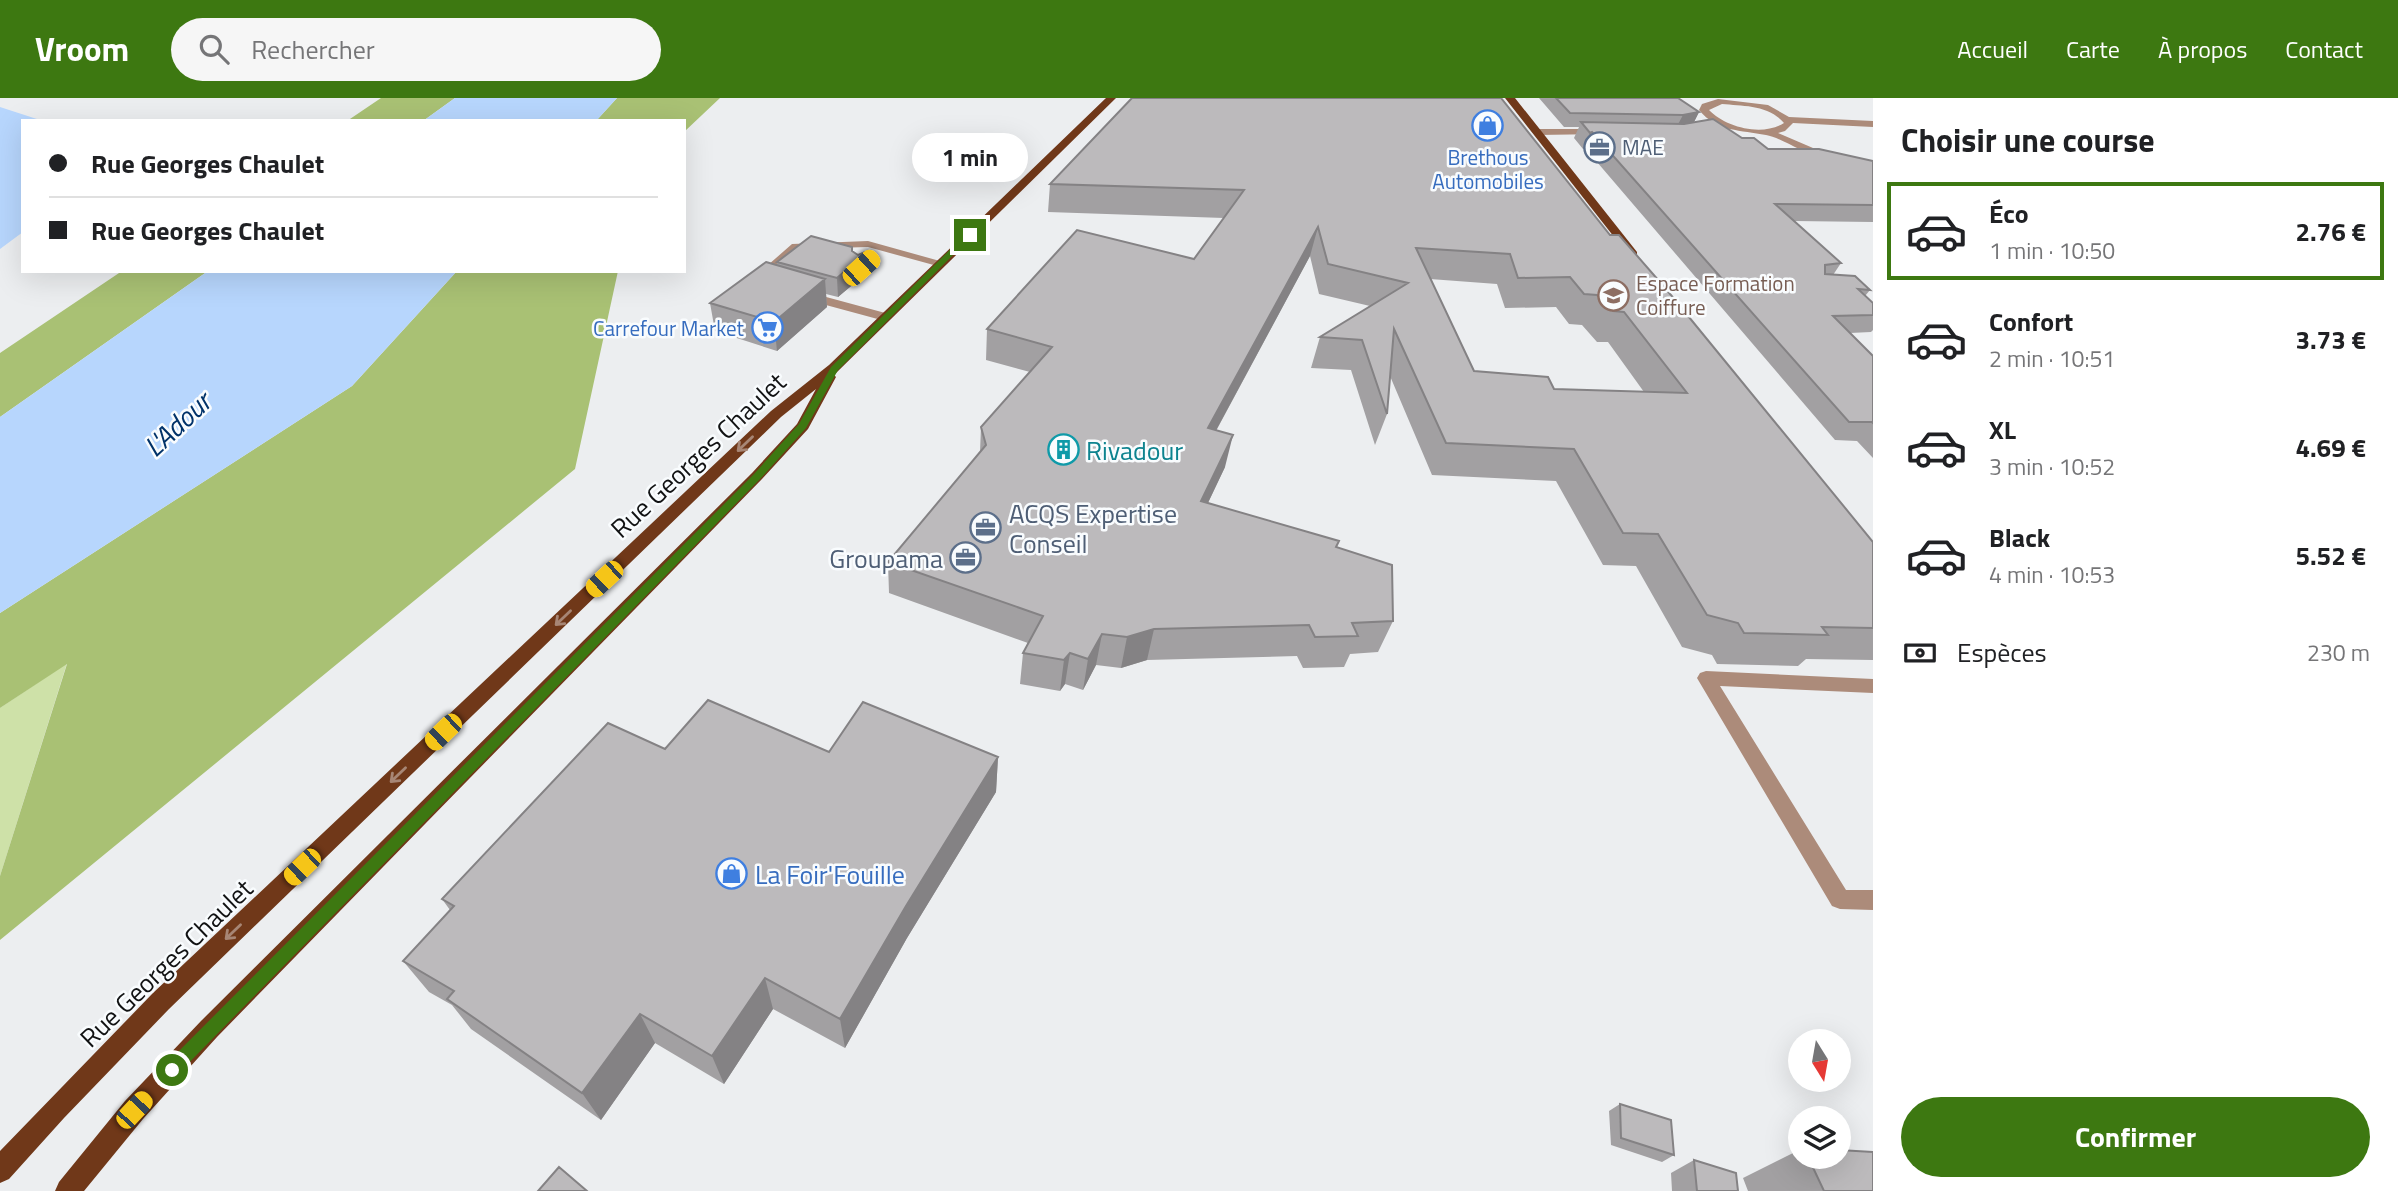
<!DOCTYPE html>
<html lang="fr">
<head>
<meta charset="utf-8">
<style>
	:root { --surface:#fff; --page:#f6f6f6; --text:#202124; --muted:#757577; --line:#e0e0e0; --accent:#3d7811 }
	body { margin:0; font-family:"Titillium Web",sans-serif; background:var(--page); color:var(--text); height:100vh; display:flex; flex-direction:column; font-size:26px; white-space:nowrap }
	* { box-sizing:border-box; margin:0 }
	p { font-size:23px; color:var(--muted) }
	.icon { flex:none; width:38px; height:38px; fill:none; stroke:currentColor; stroke-width:2; stroke-linecap:round; stroke-linejoin:round }
	.map { position:relative; flex:1; overflow:hidden }
	.drawer { display:flex; flex-direction:column; background:var(--surface); width:525px }
	.drawer>* { flex:none }
	.banner { position:absolute; left:21px; top:21px; width:665px; height:154px; border-radius:0px; box-shadow:0 7px 28px #0002; display:grid; align-content:center; height:154px; padding:0 28px; background:var(--surface) }
	.needle { width:46px; rotate:169deg }
	.tools { position:absolute; left:1788px; top:931px; display:grid; gap:14px }
	.tools a { display:grid; place-items:center; width:63px; height:63px; border-radius:50%; background:var(--surface); box-shadow:0 7px 28px #0002; font-size:35px }
	.end { position:absolute; width:32px; height:32px; margin:-16px; border:9px solid #3d7811; background:#fff; box-shadow:0 0 0 4px #fff }
	.from { border-radius:50% }
	.bubble { position:absolute; height:49px; border-radius:24px; background:var(--surface); box-shadow:0 7px 28px #0002; font-size:23px; font-weight:700; line-height:49px; text-align:center }
	.car { position:absolute; width:21px; height:42px; margin:-21px -10px; border-radius:9px; box-shadow:0 0 5px 2px #0007; background:linear-gradient(#f5c518 24%,#345 0 40%,#f5c518 0 76%,#345 0 86%,#f5c518 0) }
	.banner b { display:flex; align-items:center; gap:24px; height:66px; font-size:26px }
	.banner b+b { border-top:2px solid var(--line) }
	.banner i { width:18px; height:18px; background:var(--text) }
	ul { padding:0; list-style:none }
	li { display:flex; align-items:center; gap:21px; height:98px; margin:0 14px 10px; padding:0 14px; border:4px solid transparent; border-radius:0px }
	li div { flex:1 }
	li b { display:block; font-size:26px }
	li em { font-style:normal; font-weight:700 }
	li.active { border-color:var(--accent) }
	li>.icon { width:63px; height:63px; stroke-width:1.5 }
	h2 { padding:0 28px; font-size:32px; line-height:84px }
	.pay { display:flex; align-items:center; gap:18px; height:77px; padding:0 28px; font-size:26px }
	.pay p { margin-inline-start:auto }
	.button { display:flex; gap:14px; margin-top:auto; padding:14px 28px }
	.button a { flex:1; height:80px; border-radius:42px; background:var(--accent); color:#fff; font-size:28px; font-weight:700; line-height:80px; text-align:center }
	header { display:flex; align-items:center; gap:42px; box-sizing:border-box; height:98px; padding:0 35px; background:var(--accent); color:#fff }
	header strong { font-size:33px }
	nav { display:flex; gap:38px; margin-inline-start:auto; font-size:24px }
	.search { width:490px; height:63px; background:var(--page); display:flex; align-items:center; gap:18px; box-sizing:border-box; padding:0 24px; border-radius:38px; color:var(--muted); font-size:26px }
	main { display:flex; flex:1; min-height:0 }
	.map>svg:first-child { display:block }
	.green { fill:#cee1a8 }
	.forest { fill:#a9c174 }
	.water { fill:#b7d6fd }
	.lines { fill:none; stroke-linecap:round; stroke-linejoin:round }
	.minor { fill:#ac8b7a; fill-rule:evenodd }
	.major { fill:#703819; fill-rule:evenodd }
	.wall { fill:#a2a0a2; fill-rule:evenodd }
	.shaded-wall { fill:#848284 }
	.building { fill:#bcbabc; stroke:#848284; stroke-width:2; fill-rule:evenodd }
	.oneway { stroke:#a78675 }
	.route { fill:#3d7811 }
	.labels { text-anchor:middle; dominant-baseline:central; stroke-width:5; stroke-linejoin:round; paint-order:stroke }
	.far-service-label { font-size:21px; fill:#4e5e75; stroke:#f9fcfe; text-anchor:start }
	.far-shop-label { font-size:21px; fill:#366cbe; stroke:#f9fcfe }
	.far-education-label { font-size:21px; fill:#785e54; stroke:#f9fcfe; text-anchor:start }
	.culture-label { font-size:26px; fill:#0d838f; stroke:#f9fcfe; text-anchor:start }
	.street-label { font-size:26px; fill:#111213; stroke:#f9fcfe }
	.service-label { font-size:26px; fill:#4e5e75; stroke:#f9fcfe; text-anchor:start }
	.shop-label { font-size:26px; fill:#366cbe; stroke:#f9fcfe; text-anchor:start }
	.water-label { font-size:28px; font-style:italic; fill:#003269; stroke:#f9fcfe }
</style>
</head>
<body>
<header>
<strong>Vroom</strong>
<div class="search"><svg class="icon" aria-label="search" viewBox="0 0 24 24"><circle cx="10" cy="10" r="6"/><path d="M15 15l6 6"/></svg>Rechercher</div>
<nav><a>Accueil</a><a>Carte</a><a>À propos</a><a>Contact</a></nav>
</header>
<main>
<div class="map">
<svg width="1873" height="1093" viewBox="0 0 1873 1093">
	<rect width="100%" height="100%" fill="#eceef0"/>
	<path class="green" d="M 67,565 L 0,778 L 0,610 Z"/>
	<path class="forest" d="M 381,0 L 455,0 L 423,23 L 347,23 Z
		M 617,0 L 720,0 L 684,34 L 684,23 L 596,23 Z
		M 122,173 L 208,173 L 0,319 L 0,255 Z
		M 457,173 L 618,173 L 575,371 L 0,842 L 0,778 L 67,566 L 0,610 L 0,515 L 352,288 Z"/>
	<path class="water" d="M 455,0 L 617,0 L 596,23 L 423,23 Z
		M 0,9 L 43,23 L 23,23 L 23,134 L 0,151 Z
		M 208,173 L 457,173 L 352,288 L 0,515 L 0,319 Z"/>
	<g class="lines">
		<path class="minor" d="M 1718,1 L 1768,7 L 1789,19 L 1873,23 L 1873,29 L 1793,25 L 1785,33 L 1778,35 L 1827,56 L 1827,60 L 1823,61 C 1804,56 1780,39 1766,37 C 1741,32 1717,34 1699,12 L 1702,6 ZM 1722,6 C 1743,8 1769,7 1784,25 C 1762,39 1725,29 1709,12 Z
			M 1600,31 L 1603,32 L 1603,36 L 1537,37 L 1532,34 L 1537,31 Z
			M 868,143 L 947,165 L 941,169 L 868,149 L 799,151 L 761,185 L 751,182 L 792,146 Z
			M 804,193 L 889,216 L 891,219 L 885,223 L 800,200 L 800,194 Z
			M 1706,573 L 1873,581 L 1873,595 L 1720,588 L 1846,792 L 1873,792 L 1873,812 L 1840,811 L 1832,808 L 1697,580 L 1700,575 Z"/>
		<path class="major" d="M 1106,0 L 1116,0 L 834,277 L 836,279 L 808,331 L 762,381 L 217,939 L 143,1021 L 84,1093 L 55,1093 L 59,1084 L 125,1003 L 201,923 L 752,375 L 797,326 L 816,291 L 781,319 L 169,911 L 64,1020 L 9,1081 L 0,1085 L 0,1053 L 153,895 L 771,313 L 829,267 Z
			M 1505,0 L 1515,0 L 1637,154 L 1637,158 L 1629,158 Z"/>
	</g>
	<path class="wall" d="M 1132,0 L 1610,137 L 1873,444 L 1873,562 L 1806,561 L 1798,568 L 1717,566 L 1712,557 L 1682,549 L 1636,468 L 1603,467 L 1556,383 L 1432,377 L 1390,278 L 1387,316 L 1375,347 L 1351,272 L 1311,270 L 1320,239 L 1370,208 L 1319,196 L 1310,158 L 1216,333 L 1225,369 L 1208,405 L 1336,449 L 1393,523 L 1378,554 L 1350,556 L 1344,569 L 1303,570 L 1297,558 L 1147,562 L 1121,570 L 1096,567 L 1083,592 L 1065,586 L 1060,593 L 1020,586 L 1023,555 L 1028,545 L 889,495 L 888,464 L 980,354 L 981,329 L 1030,274 L 986,262 L 987,231 L 1194,161 L 1224,120 L 1048,114 L 1050,86 ZM 1430,181 L 1497,186 L 1505,210 L 1556,209 L 1569,226 L 1582,227 L 1597,244 L 1608,244 L 1644,294 L 1554,291 L 1474,273 Z
		M 1539,0 L 1678,0 L 1699,14 L 1694,24 L 1742,40 L 1768,51 L 1873,63 L 1873,124 L 1794,123 L 1841,165 L 1833,177 L 1870,192 L 1865,198 L 1873,205 L 1873,232 L 1871,234 L 1850,235 L 1873,258 L 1873,360 L 1857,343 L 1835,342 L 1585,50 L 1583,51 L 1574,40 L 1579,29 L 1564,29 Z
		M 852,153 L 869,173 L 838,199 L 826,196 L 827,209 L 777,253 L 715,233 L 710,205 L 777,167 L 777,164 Z
		M 665,651 L 998,659 L 996,694 L 907,840 L 845,950 L 773,911 L 724,986 L 655,945 L 601,1022 L 471,931 L 452,907 L 429,894 L 403,863 L 450,812 L 442,801 Z
		M 1620,1006 L 1674,1057 L 1662,1064 L 1611,1047 L 1609,1013 Z
		M 1801,1051 L 1801,1059 L 1839,1059 L 1873,1093 L 1748,1093 L 1743,1080 Z
		M 1694,1062 L 1738,1093 L 1672,1093 L 1671,1075 Z"/>
	<path class="shaded-wall" d="M 1699,14 L 1692,28 L 1676,30 L 1683,17 Z
		M 1592,34 L 1585,50 L 1583,51 L 1590,35 Z
		M 1318,129 L 1310,158 L 1200,362 L 1208,330 Z
		M 868,153 L 869,173 L 838,199 L 837,180 Z
		M 825,181 L 827,209 L 777,253 L 774,224 Z
		M 1233,337 L 1225,369 L 1194,434 L 1201,403 Z
		M 1154,531 L 1147,562 L 1121,570 L 1127,539 Z
		M 1102,536 L 1096,567 L 1083,592 L 1088,561 Z
		M 1070,555 L 1065,586 L 1060,593 L 1064,562 Z
		M 998,659 L 996,694 L 907,840 L 845,950 L 840,921 L 906,808 Z
		M 765,880 L 773,911 L 724,986 L 712,958 Z
		M 640,916 L 655,945 L 601,1022 L 582,995 Z"/>
	<path class="building" d="M 1132,0 L 1501,0 L 1610,137 L 1619,137 L 1666,191 L 1873,444 L 1873,530 L 1822,529 L 1828,537 L 1744,535 L 1738,525 L 1707,517 L 1658,436 L 1623,435 L 1574,351 L 1446,345 L 1394,231 L 1387,316 L 1362,242 L 1320,239 L 1408,185 L 1328,166 L 1318,129 L 1208,330 L 1233,337 L 1201,403 L 1339,443 L 1336,449 L 1392,467 L 1393,523 L 1352,525 L 1358,538 L 1315,539 L 1309,527 L 1154,531 L 1127,539 L 1102,536 L 1088,561 L 1070,555 L 1064,562 L 1023,555 L 1043,518 L 888,464 L 986,347 L 981,329 L 1052,249 L 987,231 L 1077,132 L 1194,161 L 1244,92 L 1050,86 ZM 1416,150 L 1510,156 L 1518,180 L 1570,179 L 1584,196 L 1597,197 L 1613,213 L 1624,214 L 1687,295 L 1554,291 L 1548,279 L 1474,273 Z
		M 1556,0 L 1678,0 L 1699,14 L 1683,17 L 1570,15 Z
		M 1713,21 L 1742,40 L 1754,40 L 1768,51 L 1819,51 L 1873,63 L 1873,107 L 1775,106 L 1841,165 L 1825,167 L 1825,176 L 1855,178 L 1870,192 L 1858,191 L 1873,205 L 1873,217 L 1833,218 L 1873,258 L 1873,325 L 1872,324 L 1849,324 L 1592,34 L 1590,35 L 1581,24 L 1684,26 Z
		M 811,138 L 852,149 L 852,153 L 858,157 L 868,153 L 837,180 L 777,164 Z
		M 766,164 L 825,181 L 774,224 L 710,205 Z
		M 708,602 L 829,654 L 863,604 L 998,659 L 906,808 L 840,921 L 765,880 L 712,958 L 640,916 L 582,995 L 447,901 L 454,893 L 403,863 L 454,808 L 442,801 L 608,625 L 665,651 Z
		M 1620,1006 L 1671,1022 L 1674,1057 L 1621,1040 Z
		M 1839,1052 L 1873,1054 L 1873,1093 L 1824,1093 L 1808,1059 L 1839,1059 Z
		M 1694,1062 L 1736,1075 L 1738,1093 L 1697,1093 Z
		M 559,1069 L 587,1093 L 538,1093 Z"/>
	<defs><path id="oneway-shaft" d="M-6 0H5M1.5-3L5.5 0L1.5 3" fill="none" stroke-width="1.6" stroke-linecap="round" stroke-linejoin="round" transform="scale(1.75)"/></defs>
	<g class="oneway">
		<use href="#oneway-shaft" transform="translate(745 346) rotate(136)"/>
		<use href="#oneway-shaft" transform="translate(563 520) rotate(136)"/>
		<use href="#oneway-shaft" transform="translate(398 677) rotate(136)"/>
		<use href="#oneway-shaft" transform="translate(233 834) rotate(136)"/>
	</g>
	<path class="route" d="M 967,135 L 973,137 L 838,272 L 806,330 L 761,380 L 177,977 L 172,979 L 166,977 L 164,972 L 166,966 L 754,376 L 799,326 L 831,269 Z"/>
	<defs>
		<symbol id="shop-ring" viewBox="-11 -11 22 22"><circle r="9.5" fill="#f9fcfe" stroke="#3f7fe0" stroke-width="1.5"/><path d="M-5-2.5h2.3a2.7 3.5 0 0 1 5.4 0H5L5.5 6h-11ZM-1.5-2.5h3a1.5 2.3 0 0 0-3 0Z" fill="#3f7fe0"/></symbol>
		<symbol id="office-ring" viewBox="-11 -11 22 22"><circle r="9.5" fill="#f9fcfe" stroke="#5c6f8a" stroke-width="1.5"/><path d="M-6-3h4V-5.5h4V-3h4V5H-6ZM-1-4.5V-3h2v-1.5ZM-6 0V1H6V0Z" fill="#5c6f8a"/></symbol>
		<symbol id="school-ring" viewBox="-11 -11 22 22"><circle r="9.5" fill="#f9fcfe" stroke="#8d6e63" stroke-width="1.5"/><path d="M0-5L7-2L0 1L-7-2ZM-4 1L0 2.5L4 1V4Q0 6-4 4Z" fill="#8d6e63"/></symbol>
		<symbol id="supermarket-ring" viewBox="-11 -11 22 22"><circle r="9.5" fill="#f9fcfe" stroke="#3f7fe0" stroke-width="1.5"/><path d="M-6-5.5h2.5l.6 2H6L4.5 2H-2.5L-4.4-4H-6ZM-1.5 3.2a1.3 1.3 0 1 0 .1 0ZM3 3.2a1.3 1.3 0 1 0 .1 0Z" fill="#3f7fe0"/></symbol>
		<symbol id="building-ring" viewBox="-11 -11 22 22"><circle r="9.5" fill="#f9fcfe" stroke="#0f9aa8" stroke-width="1.5"/><path d="M-4-6H4V6H1V3H-1V6H-4ZM-2.5-4.3h1.7v1.8h-1.7ZM.8-4.3h1.7v1.8H.8ZM-2.5-1h1.7V.8h-1.7ZM.8-1h1.7V.8H.8Z" fill="#0f9aa8"/></symbol>
	</defs>
	<g fill-rule="evenodd">
		<use href="#shop-ring" x="1470" y="10" width="35" height="35"/>
		<use href="#office-ring" x="1582" y="32" width="35" height="35"/>
		<use href="#school-ring" x="1596" y="180" width="35" height="35"/>
		<use href="#supermarket-ring" x="750" y="212" width="35" height="35"/>
		<use href="#building-ring" x="1046" y="334" width="35" height="35"/>
		<use href="#office-ring" x="968" y="412" width="35" height="35"/>
		<use href="#office-ring" x="948" y="442" width="35" height="35"/>
		<use href="#shop-ring" x="714" y="758" width="35" height="35"/>
	</g>
	<g class="labels">
		<g class="far-service-label">
			<text x="1622" y="49">MAE</text>
		</g>
		<g class="far-shop-label">
			<text x="1488" y="59">Brethous<tspan x="1488" dy="24">Automobiles</tspan></text>
			<text x="744" y="230" text-anchor="end">Carrefour Market</text>
		</g>
		<g class="far-education-label">
			<text x="1636" y="185">Espace Formation<tspan x="1636" dy="24">Coiffure</tspan></text>
		</g>
		<g class="culture-label">
			<text x="1086" y="352">Rivadour</text>
		</g>
		<g class="street-label">
			<text transform="translate(698 357) rotate(-43)">Rue Georges Chaulet</text>
			<text transform="translate(166 865) rotate(-44)">Rue Georges Chaulet</text>
		</g>
		<g class="service-label">
			<text x="1009" y="415">ACQS Expertise<tspan x="1009" dy="30">Conseil</tspan></text>
			<text x="943" y="460" text-anchor="end">Groupama</text>
		</g>
		<g class="shop-label">
			<text x="755" y="776">La Foir'Fouille</text>
		</g>
		<g class="water-label">
			<text transform="translate(177 326) rotate(-43)">L'Adour</text>
		</g>
	</g>
</svg>
<div class="tools">
<a><svg class="needle" viewBox="-14 -14 28 28"><path d="M0-13l5 13h-10z" fill="#e53935"/><path d="M0 13l5-13h-10z" fill="#757577"/></svg></a>
<a><svg class="icon" aria-label="layers" viewBox="0 0 24 24"><path d="M12 4l9 5-9 5-9-5zM3 14l9 5 9-5"/></svg></a>
</div>
<i class="end from" style="left:172px;top:972px"></i>
<i class="end" style="left:970px;top:137px"></i>
<div class="bubble" style="left:912px;top:35px;width:116px">1 min</div>
<i class="car" style="left:861px;top:170px;rotate:48deg"></i>
<i class="car" style="left:604px;top:481px;rotate:227deg"></i>
<i class="car" style="left:443px;top:634px;rotate:226deg"></i>
<i class="car" style="left:302px;top:769px;rotate:226deg"></i>
<i class="car" style="left:134px;top:1012px;rotate:43deg"></i>
<div class="banner">
<b><i class="from"></i>Rue Georges Chaulet</b>
<b><i></i>Rue Georges Chaulet</b>
</div>
</div>
<section class="drawer">
<h2>Choisir une course</h2>
<ul>
<li class="active"><svg class="icon" aria-label="car" viewBox="0 0 24 24"><path d="M5 17H2v-5l4-1 3-4h7l3 4 3 1v5h-3M9 17h6M6 11h13"/><circle cx="7" cy="17" r="2"/><circle cx="17" cy="17" r="2"/></svg><div><b>Éco</b><p>1 min · 10:50</p></div><em>2.76 €</em></li>
<li><svg class="icon" aria-label="car" viewBox="0 0 24 24"><path d="M5 17H2v-5l4-1 3-4h7l3 4 3 1v5h-3M9 17h6M6 11h13"/><circle cx="7" cy="17" r="2"/><circle cx="17" cy="17" r="2"/></svg><div><b>Confort</b><p>2 min · 10:51</p></div><em>3.73 €</em></li>
<li><svg class="icon" aria-label="car" viewBox="0 0 24 24"><path d="M5 17H2v-5l4-1 3-4h7l3 4 3 1v5h-3M9 17h6M6 11h13"/><circle cx="7" cy="17" r="2"/><circle cx="17" cy="17" r="2"/></svg><div><b>XL</b><p>3 min · 10:52</p></div><em>4.69 €</em></li>
<li><svg class="icon" aria-label="car" viewBox="0 0 24 24"><path d="M5 17H2v-5l4-1 3-4h7l3 4 3 1v5h-3M9 17h6M6 11h13"/><circle cx="7" cy="17" r="2"/><circle cx="17" cy="17" r="2"/></svg><div><b>Black</b><p>4 min · 10:53</p></div><em>5.52 €</em></li>
</ul>
<div class="pay"><svg class="icon" aria-label="cash" viewBox="0 0 24 24"><path d="M3 7h18v10H3z"/><circle cx="12" cy="12" r="2"/></svg>Espèces<p>230 m</p></div>
<div class="button"><a>Confirmer</a></div>
</section>
</main>
</body>
</html>
